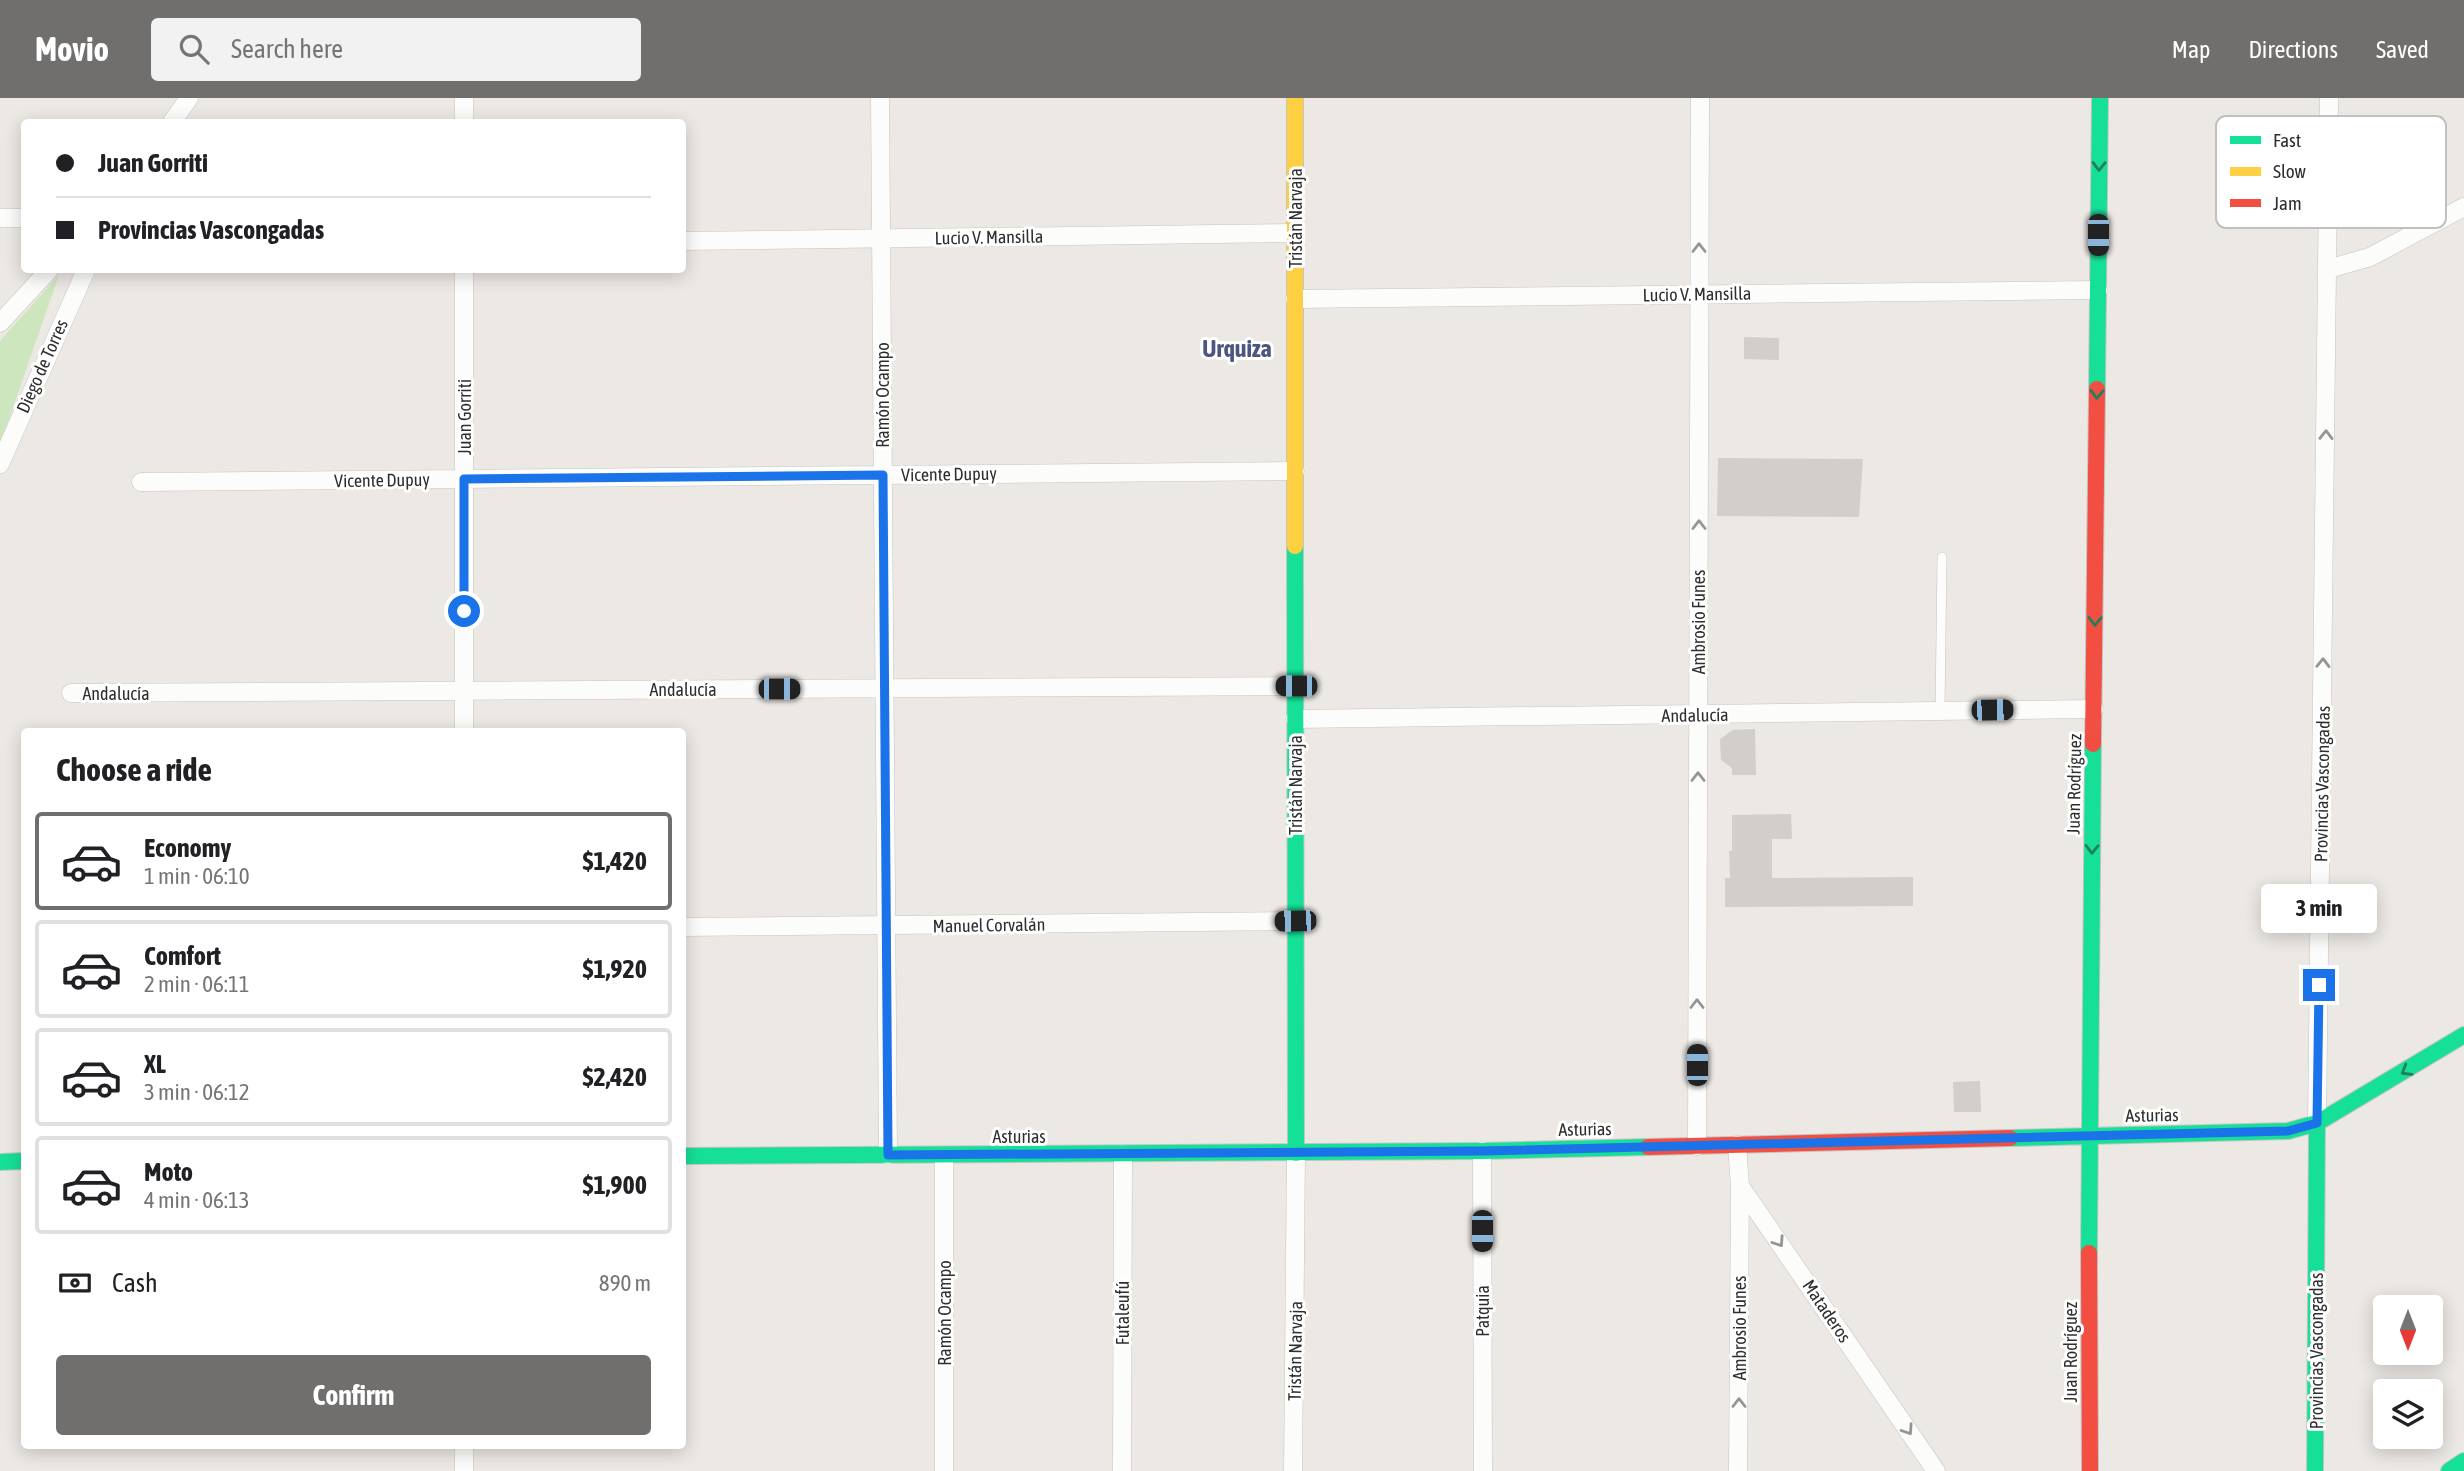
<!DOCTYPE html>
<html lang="en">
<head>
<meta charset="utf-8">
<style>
	:root { --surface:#fff; --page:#f2f2f2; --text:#202124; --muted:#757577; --line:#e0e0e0; --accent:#706f6e }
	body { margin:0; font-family:"Asap Condensed",sans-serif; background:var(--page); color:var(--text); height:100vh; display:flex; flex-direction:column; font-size:26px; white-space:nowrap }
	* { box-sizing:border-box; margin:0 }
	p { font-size:23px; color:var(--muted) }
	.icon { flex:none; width:38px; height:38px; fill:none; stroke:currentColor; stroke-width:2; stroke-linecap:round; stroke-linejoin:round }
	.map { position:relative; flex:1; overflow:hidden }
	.side { position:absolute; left:21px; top:630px; width:665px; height:721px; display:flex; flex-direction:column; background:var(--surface); border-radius:7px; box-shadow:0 4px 18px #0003 }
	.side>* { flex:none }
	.hud { position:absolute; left:21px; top:21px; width:665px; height:154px; border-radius:7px; box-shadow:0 4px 18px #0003; display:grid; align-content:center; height:154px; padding:0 35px; background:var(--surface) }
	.needle { width:46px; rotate:180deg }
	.controls { position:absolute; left:2373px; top:1197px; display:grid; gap:14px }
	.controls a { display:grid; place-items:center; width:70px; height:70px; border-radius:7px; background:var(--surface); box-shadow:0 4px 18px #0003; font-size:35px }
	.end { position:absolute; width:32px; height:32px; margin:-16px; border:9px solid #1a73e8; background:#fff; box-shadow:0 0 0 4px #fff }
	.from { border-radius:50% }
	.bubble { position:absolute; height:49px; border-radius:7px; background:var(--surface); box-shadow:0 4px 18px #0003; font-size:23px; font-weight:700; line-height:49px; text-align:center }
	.car { position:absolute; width:21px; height:42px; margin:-21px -10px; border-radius:9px; box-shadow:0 0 5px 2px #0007; background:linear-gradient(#222 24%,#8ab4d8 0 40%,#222 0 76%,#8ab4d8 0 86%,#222 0) }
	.hud b { display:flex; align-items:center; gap:24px; height:66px; font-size:26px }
	.hud b+b { border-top:2px solid var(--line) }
	.hud i { width:18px; height:18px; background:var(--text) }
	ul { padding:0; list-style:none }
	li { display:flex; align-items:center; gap:21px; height:98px; margin:0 14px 10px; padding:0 21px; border:4px solid var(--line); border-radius:7px }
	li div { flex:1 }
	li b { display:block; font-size:26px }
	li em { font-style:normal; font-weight:700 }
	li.on { border-color:var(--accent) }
	li>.icon { width:63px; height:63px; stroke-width:1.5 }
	h2 { padding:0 35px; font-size:32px; line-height:84px }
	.pay { display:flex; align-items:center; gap:18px; height:77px; padding:0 35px; font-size:26px }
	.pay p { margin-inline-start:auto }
	.primary-button { display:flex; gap:14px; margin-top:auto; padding:14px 35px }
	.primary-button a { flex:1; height:80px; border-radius:7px; background:var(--accent); color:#fff; font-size:28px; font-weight:700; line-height:80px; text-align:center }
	header { display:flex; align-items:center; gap:42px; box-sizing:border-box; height:98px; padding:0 35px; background:var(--accent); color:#fff }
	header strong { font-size:33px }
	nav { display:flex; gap:38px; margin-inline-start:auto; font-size:24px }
	.search { width:490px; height:63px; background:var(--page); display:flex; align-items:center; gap:18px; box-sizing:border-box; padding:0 24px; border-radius:7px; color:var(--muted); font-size:26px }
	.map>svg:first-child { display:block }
	.green { fill:#cee6be }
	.building { fill:#d1cecb }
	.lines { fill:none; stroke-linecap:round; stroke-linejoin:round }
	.lane-casing { stroke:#c5c4c5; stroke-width:10 }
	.street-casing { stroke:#c5c4c5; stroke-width:19 }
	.fast-casing { stroke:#c5c4c5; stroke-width:18 }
	.slow-casing { stroke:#c5c4c5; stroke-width:18 }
	.jam-casing { stroke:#c5c4c5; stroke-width:18 }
	.lane { stroke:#fcfcfb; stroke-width:9 }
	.street { stroke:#fcfcfb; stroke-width:18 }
	.fast { stroke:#16e098; stroke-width:16 }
	.slow { stroke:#ffcf43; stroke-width:16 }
	.jam { stroke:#f24e42; stroke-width:16 }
	.oneway { stroke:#237e5e }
	.oneway2 { stroke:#959594 }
	.route { stroke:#1a73e8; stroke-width:9 }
	.labels { text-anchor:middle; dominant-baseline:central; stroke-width:6; stroke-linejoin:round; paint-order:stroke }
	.street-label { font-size:18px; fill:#2e2e2e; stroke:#fff }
	.district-label { font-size:24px; font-weight:bold; fill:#4d5680; stroke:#fff }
	.key { fill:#fff; stroke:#c0c0c0; stroke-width:2 }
	.key-label { font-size:19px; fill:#2e2e2e }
</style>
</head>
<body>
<header>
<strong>Movio</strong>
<div class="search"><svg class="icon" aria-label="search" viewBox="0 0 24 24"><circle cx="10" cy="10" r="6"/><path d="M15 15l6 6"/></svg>Search here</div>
<nav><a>Map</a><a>Directions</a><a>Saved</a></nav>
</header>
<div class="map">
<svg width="2464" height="1373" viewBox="0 0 2464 1373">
	<rect width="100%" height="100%" fill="#ece8e4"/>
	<path class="green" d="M 59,177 L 7,327 L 0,344 L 0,243 Z"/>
	<path class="building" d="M 1744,239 L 1779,240 L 1779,262 L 1744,261 Z
		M 1718,360 L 1863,361 L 1859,419 L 1717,418 Z
		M 1755,631 L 1756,677 L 1732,677 L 1732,670 L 1721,662 L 1720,641 L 1733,632 Z
		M 1791,716 L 1792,741 L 1772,741 L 1772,780 L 1913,779 L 1913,808 L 1725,809 L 1725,780 L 1730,780 L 1729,753 L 1732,753 L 1732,717 Z
		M 1980,983 L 1981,1014 L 1954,1014 L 1953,984 Z"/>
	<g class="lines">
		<defs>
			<path id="lane" d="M 1940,613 L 1942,459"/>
			<path id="street" d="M 880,0 L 888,1057
				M 172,24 L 189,0
				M 464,24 L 464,0
				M 0,120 L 24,120
				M 682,143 L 1295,135
				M 2328,171 L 2370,159 L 2464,109
				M 464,172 L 464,634
				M 1295,201 L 2098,192
				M 0,225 L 49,172
				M 0,366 L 86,172
				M 141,384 L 1295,373
				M 71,595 L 1296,588
				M 1295,621 L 2094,611
				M 682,829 L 1295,823
				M 2317,1025 L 2329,0
				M 1737,1047 L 1740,1088 L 1738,1373
				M 1697,1048 L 1700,0
				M 1482,1053 L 1483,1373
				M 944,1058 L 944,1373
				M 1740,1088 L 1936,1373
				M 464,1373 L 464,1348
				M 1122,1373 L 1123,1056
				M 1293,1373 L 1296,1055"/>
			<path id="fast" d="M 2097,291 L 2100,0
				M 1295,448 L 1296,1055
				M 2010,1040 L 2288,1033 L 2317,1025 L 2464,937
				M 682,1058 L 1482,1053 L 1648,1049
				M 0,1064 L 24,1063
				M 2089,1155 L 2093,646
				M 2315,1373 L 2317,1025
				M 2449,1373 L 2464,1363"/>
			<path id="slow" d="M 1295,0 L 1295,448"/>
			<path id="jam" d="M 2093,646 L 2097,291
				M 1648,1049 L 2010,1040
				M 2089,1155 L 2090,1373"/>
		</defs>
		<use href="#lane" class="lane-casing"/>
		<use href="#street" class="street-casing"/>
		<use href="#fast" class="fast-casing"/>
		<use href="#slow" class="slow-casing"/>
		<use href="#jam" class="jam-casing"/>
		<use href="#lane" class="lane"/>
		<use href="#street" class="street"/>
		<use href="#fast" class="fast"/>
		<use href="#slow" class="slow"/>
		<use href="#jam" class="jam"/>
	</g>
	<defs><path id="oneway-chevron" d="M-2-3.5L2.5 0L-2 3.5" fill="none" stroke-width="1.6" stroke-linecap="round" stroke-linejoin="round" transform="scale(1.75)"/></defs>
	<g class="oneway">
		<use href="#oneway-chevron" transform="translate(2099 68) rotate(91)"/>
		<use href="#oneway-chevron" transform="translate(2097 296) rotate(91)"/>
		<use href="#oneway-chevron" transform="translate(2095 523) rotate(91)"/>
		<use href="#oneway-chevron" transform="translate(2092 751) rotate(91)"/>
		<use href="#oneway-chevron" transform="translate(2406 973) rotate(149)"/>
	</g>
	<g class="oneway2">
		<use href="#oneway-chevron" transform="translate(1699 150) rotate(-90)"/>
		<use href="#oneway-chevron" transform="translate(2326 337) rotate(-89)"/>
		<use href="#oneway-chevron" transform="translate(1699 427) rotate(-90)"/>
		<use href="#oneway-chevron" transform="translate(2323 565) rotate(-89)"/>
		<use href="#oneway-chevron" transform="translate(1698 679) rotate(-90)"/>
		<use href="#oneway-chevron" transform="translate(1697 906) rotate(-90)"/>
		<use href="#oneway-chevron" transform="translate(1779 1144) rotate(56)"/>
		<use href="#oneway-chevron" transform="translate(1739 1305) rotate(-90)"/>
		<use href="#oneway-chevron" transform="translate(1908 1332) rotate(56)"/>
	</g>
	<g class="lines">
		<path class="route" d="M 464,513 L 464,381 L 883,377 L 888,1057 L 1482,1053 L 2288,1033 L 2317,1025 L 2319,887"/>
	</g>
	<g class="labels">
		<g class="street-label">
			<text transform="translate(1295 120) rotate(-90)">Tristán Narvaja</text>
			<text transform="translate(989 139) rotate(-1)">Lucio V. Mansilla</text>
			<text transform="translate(1697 196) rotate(-1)">Lucio V. Mansilla</text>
			<text transform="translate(42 268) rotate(-66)">Diego de Torres</text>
			<text transform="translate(882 297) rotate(-90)">Ramón Ocampo</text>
			<text transform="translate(464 319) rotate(-90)">Juan Gorriti</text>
			<text transform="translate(949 376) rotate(-1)">Vicente Dupuy</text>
			<text transform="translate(382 382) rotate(-1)">Vicente Dupuy</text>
			<text transform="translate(1698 524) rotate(-90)">Ambrosio Funes</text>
			<text x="683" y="591">Andalucía</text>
			<text x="116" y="595">Andalucía</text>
			<text transform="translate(1695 617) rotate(-1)">Andalucía</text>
			<text transform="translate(2074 686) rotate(-89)">Juan Rodríguez</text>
			<text transform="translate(2322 686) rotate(-89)">Provincias Vascongadas</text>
			<text transform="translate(1295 687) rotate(-90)">Tristán Narvaja</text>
			<text transform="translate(989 827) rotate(-1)">Manuel Corvalán</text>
			<text transform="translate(2152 1017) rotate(-1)">Asturias</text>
			<text transform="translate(1585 1031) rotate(-1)">Asturias</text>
			<text x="1019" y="1038">Asturias</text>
			<text transform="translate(1482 1213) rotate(-90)">Patquia</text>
			<text transform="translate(1827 1213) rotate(56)">Mataderos</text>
			<text transform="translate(944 1215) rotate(-90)">Ramón Ocampo</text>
			<text transform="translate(1122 1215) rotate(-90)">Futaleufú</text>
			<text transform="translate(1739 1230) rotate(-90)">Ambrosio Funes</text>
			<text transform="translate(1295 1253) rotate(-89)">Tristán Narvaja</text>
			<text transform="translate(2316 1253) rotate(-90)">Provincias Vascongadas</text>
			<text transform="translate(2070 1254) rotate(-90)">Juan Rodríguez</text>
		</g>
		<g class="district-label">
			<text x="1237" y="250">Urquiza</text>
		</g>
	</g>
	<rect x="2216" y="18" width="230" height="112" rx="10" class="key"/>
	<rect x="2230" y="38" width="31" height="8" fill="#16e098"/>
	<rect x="2230" y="69" width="31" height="9" fill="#ffcf43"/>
	<rect x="2230" y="101" width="31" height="8" fill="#f24e42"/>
	<g class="key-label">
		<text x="2273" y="49">Fast</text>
		<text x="2273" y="80">Slow</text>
		<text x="2273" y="112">Jam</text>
	</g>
</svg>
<div class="controls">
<a><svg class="needle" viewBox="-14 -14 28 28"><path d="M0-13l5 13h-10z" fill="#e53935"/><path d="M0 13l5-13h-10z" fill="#757577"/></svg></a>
<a><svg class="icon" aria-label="layers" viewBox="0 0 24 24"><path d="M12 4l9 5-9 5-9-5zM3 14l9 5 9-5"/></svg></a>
</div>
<i class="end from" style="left:464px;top:513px"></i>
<i class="end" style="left:2319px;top:887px"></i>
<div class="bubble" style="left:2261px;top:786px;width:116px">3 min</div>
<i class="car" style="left:2098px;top:137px;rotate:180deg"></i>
<i class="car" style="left:1296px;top:588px;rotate:270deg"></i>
<i class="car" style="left:779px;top:591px;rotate:90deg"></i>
<i class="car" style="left:1992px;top:612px;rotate:89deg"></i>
<i class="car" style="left:1295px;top:823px;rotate:269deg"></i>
<i class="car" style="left:1697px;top:967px;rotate:0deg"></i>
<i class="car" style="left:1482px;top:1133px;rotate:180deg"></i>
<div class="hud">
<b><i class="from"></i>Juan Gorriti</b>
<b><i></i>Provincias Vascongadas</b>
</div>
<section class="side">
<h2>Choose a ride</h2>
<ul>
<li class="on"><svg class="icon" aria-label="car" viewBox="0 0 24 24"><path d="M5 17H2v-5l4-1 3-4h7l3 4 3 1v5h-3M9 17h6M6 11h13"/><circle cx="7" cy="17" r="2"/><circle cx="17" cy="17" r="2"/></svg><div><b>Economy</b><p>1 min · 06:10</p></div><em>$1,420</em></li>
<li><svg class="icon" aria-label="car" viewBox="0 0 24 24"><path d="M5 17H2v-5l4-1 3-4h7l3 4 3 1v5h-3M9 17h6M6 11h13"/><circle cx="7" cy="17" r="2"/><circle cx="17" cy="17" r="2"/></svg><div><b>Comfort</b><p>2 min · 06:11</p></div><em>$1,920</em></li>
<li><svg class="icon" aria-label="car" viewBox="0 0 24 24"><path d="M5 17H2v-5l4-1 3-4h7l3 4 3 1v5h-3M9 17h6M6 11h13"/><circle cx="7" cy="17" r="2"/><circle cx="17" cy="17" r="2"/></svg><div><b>XL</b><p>3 min · 06:12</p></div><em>$2,420</em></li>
<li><svg class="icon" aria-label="car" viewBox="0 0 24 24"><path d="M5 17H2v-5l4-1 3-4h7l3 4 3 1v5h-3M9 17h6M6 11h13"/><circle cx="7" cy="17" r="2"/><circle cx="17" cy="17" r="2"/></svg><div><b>Moto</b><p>4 min · 06:13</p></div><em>$1,900</em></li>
</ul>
<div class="pay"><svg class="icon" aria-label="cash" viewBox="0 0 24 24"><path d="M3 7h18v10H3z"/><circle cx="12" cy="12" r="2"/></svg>Cash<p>890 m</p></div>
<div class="primary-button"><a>Confirm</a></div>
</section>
</div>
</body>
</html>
